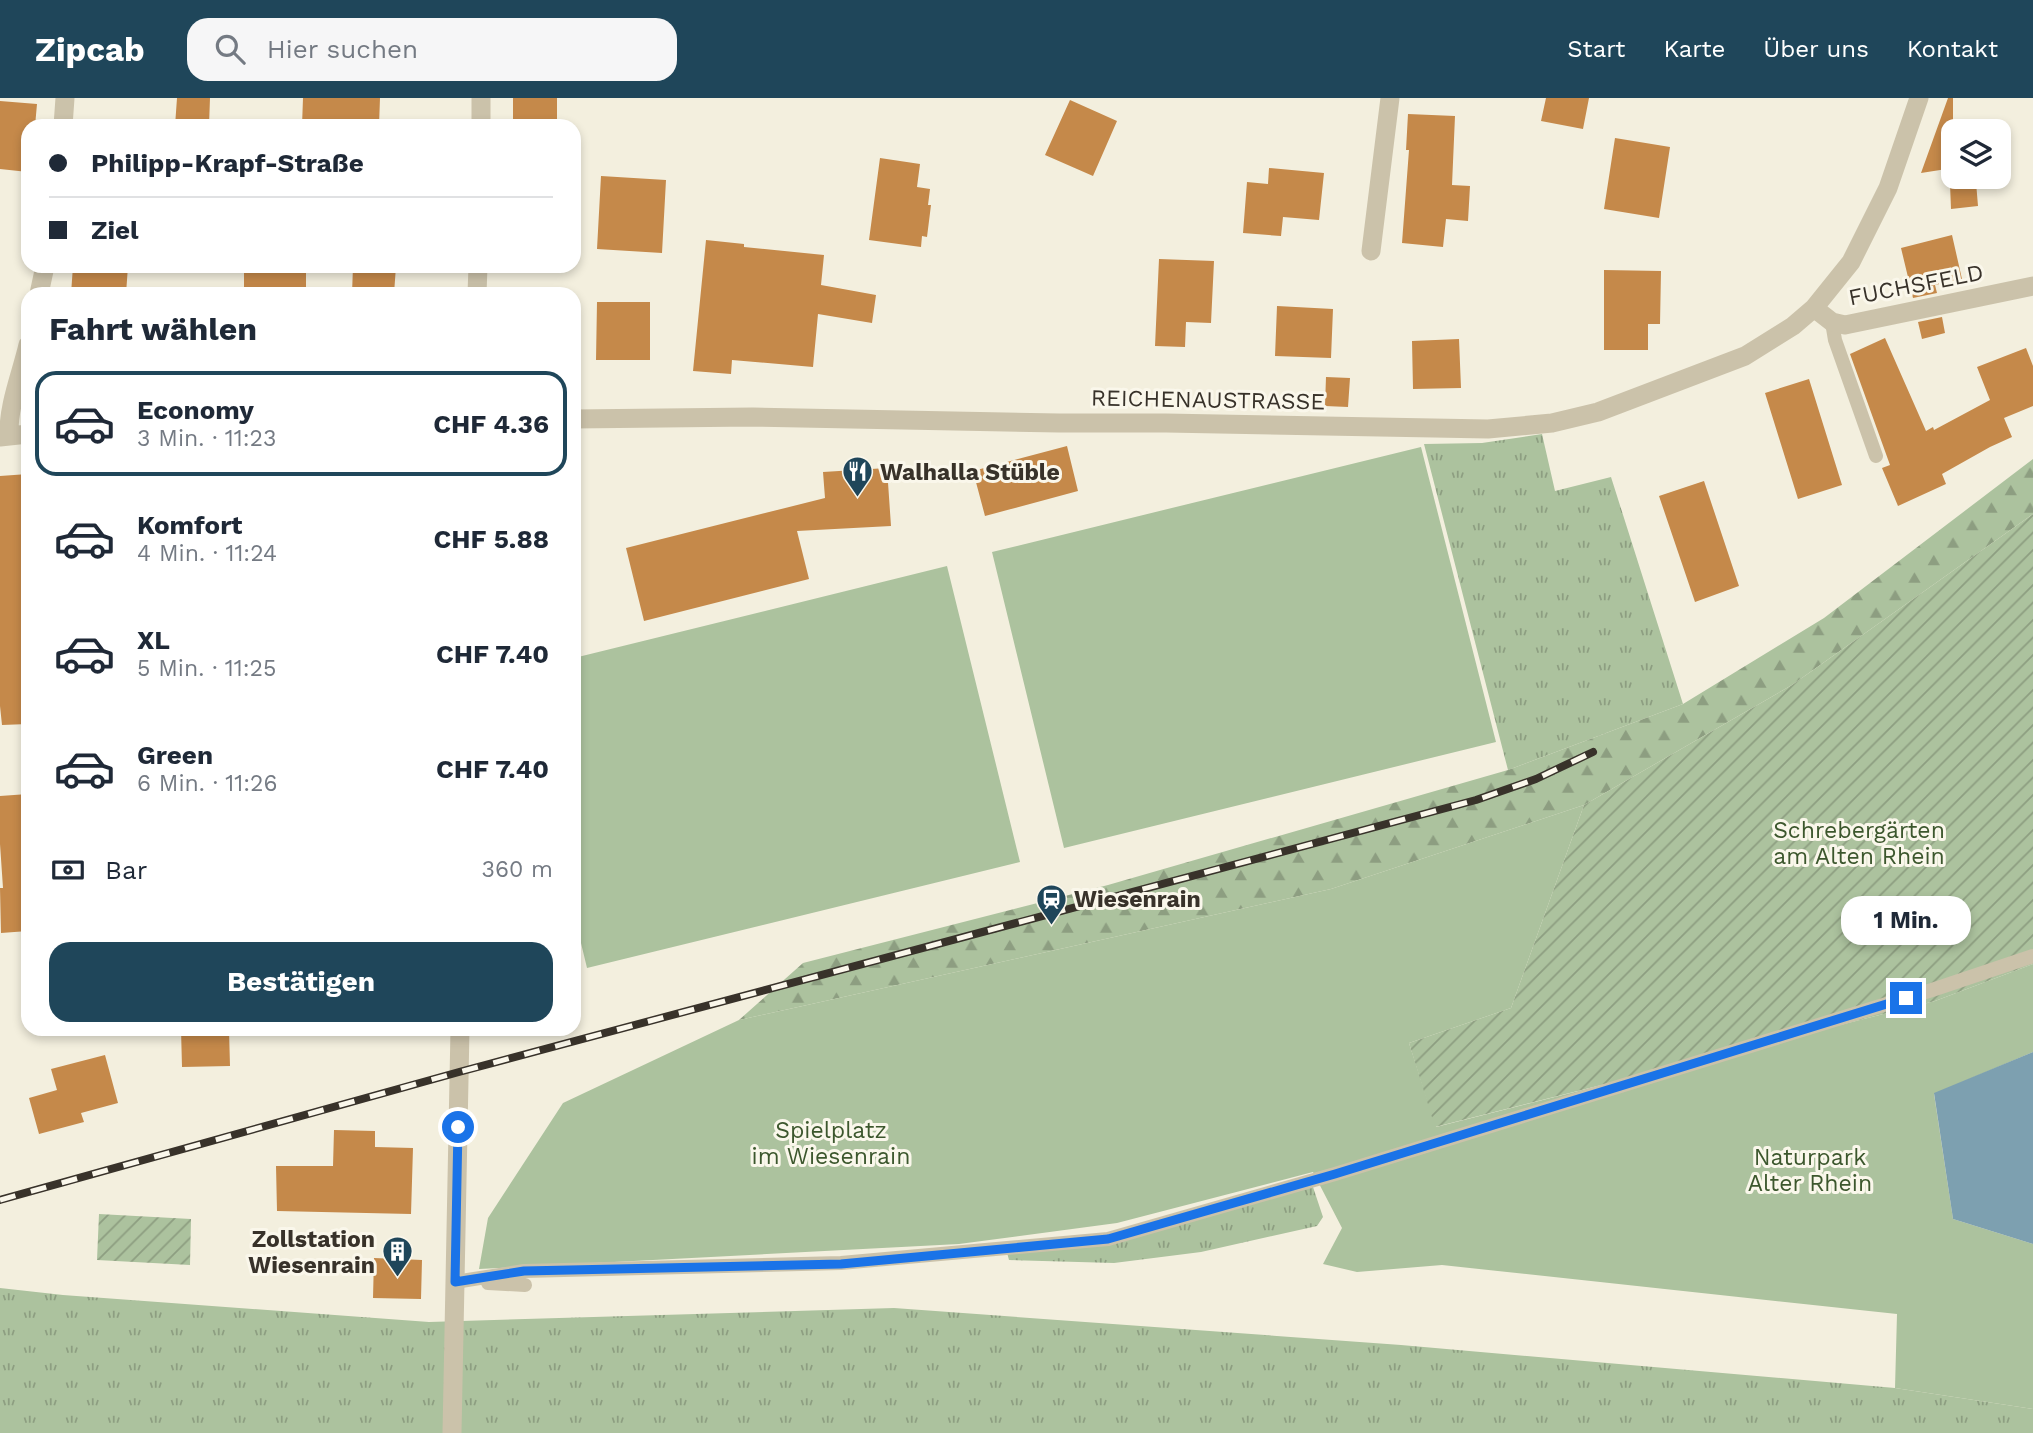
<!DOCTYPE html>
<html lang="de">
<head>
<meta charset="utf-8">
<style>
	:root { --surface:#fff; --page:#f6f6f7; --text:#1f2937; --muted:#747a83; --line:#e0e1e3; --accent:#1f465a }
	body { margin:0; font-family:"Work Sans",sans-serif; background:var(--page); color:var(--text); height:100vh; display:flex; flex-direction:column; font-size:26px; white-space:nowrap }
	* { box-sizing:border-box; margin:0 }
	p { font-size:23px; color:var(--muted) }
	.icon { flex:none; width:38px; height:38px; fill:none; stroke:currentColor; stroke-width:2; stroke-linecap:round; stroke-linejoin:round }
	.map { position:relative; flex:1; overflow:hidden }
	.details { position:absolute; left:21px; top:189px; width:560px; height:749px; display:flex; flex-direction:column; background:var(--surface); border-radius:21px; box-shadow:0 4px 10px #0003 }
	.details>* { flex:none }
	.banner { position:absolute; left:21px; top:21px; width:560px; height:154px; border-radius:21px; box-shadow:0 4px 10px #0003; display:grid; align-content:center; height:154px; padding:0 28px; background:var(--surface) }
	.tools { position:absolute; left:1941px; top:21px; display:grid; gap:14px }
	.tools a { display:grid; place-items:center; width:70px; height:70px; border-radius:14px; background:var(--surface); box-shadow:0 4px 10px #0003; font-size:35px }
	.end { position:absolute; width:32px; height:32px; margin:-16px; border:9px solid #1a73e8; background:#fff; box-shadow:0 0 0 4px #fff }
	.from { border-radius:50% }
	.bubble { position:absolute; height:49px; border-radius:21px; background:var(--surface); box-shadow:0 4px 10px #0003; font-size:23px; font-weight:700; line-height:49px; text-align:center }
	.banner b { display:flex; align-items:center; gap:24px; height:66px; font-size:26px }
	.banner b+b { border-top:2px solid var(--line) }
	.banner i { width:18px; height:18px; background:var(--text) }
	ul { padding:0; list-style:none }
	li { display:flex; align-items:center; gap:21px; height:105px; margin:0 14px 10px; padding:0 14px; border:4px solid transparent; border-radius:21px }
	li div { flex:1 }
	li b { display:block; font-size:26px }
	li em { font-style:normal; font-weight:700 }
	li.active { border-color:var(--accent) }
	li>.icon { width:63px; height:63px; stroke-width:1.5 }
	h2 { padding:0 28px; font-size:32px; line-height:84px }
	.pay { display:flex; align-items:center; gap:18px; height:77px; padding:0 28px; font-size:26px }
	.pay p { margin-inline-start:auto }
	.button { display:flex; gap:14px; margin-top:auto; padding:14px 28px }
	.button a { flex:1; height:80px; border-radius:21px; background:var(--accent); color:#fff; font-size:28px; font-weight:700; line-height:80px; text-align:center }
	header { display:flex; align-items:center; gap:42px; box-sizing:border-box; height:98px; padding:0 35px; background:var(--accent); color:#fff }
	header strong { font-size:33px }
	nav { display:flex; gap:38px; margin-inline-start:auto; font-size:24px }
	.search { width:490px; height:63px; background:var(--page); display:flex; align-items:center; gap:18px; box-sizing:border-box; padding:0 24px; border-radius:21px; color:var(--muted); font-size:26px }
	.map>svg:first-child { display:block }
	.grass { fill:url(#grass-tufts) }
	.forest { fill:url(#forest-firs) }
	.park { fill:#acc29e }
	.garden { fill:url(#garden-furrows) }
	.water { fill:#7da0b0 }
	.building { fill:#c5894a }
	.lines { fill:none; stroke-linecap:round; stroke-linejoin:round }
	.service { stroke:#cbc2aa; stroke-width:14 }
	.minor { stroke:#cbc2aa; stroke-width:19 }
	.tertiary { stroke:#cbc2aa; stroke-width:19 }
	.rail-casing { stroke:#38322a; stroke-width:8 }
	.rail { stroke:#faf7eb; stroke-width:5; stroke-dasharray:16; stroke-linecap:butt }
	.route { stroke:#1a73e8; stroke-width:9 }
	.labels { text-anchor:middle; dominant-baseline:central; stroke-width:6; stroke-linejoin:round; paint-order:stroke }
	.street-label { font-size:23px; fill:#38322a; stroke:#faf7eb }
	.poi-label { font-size:23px; font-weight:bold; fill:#38322a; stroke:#faf7eb; text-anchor:start }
	.park-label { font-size:23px; fill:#3c572d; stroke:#faf7eb }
</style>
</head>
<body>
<header>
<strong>Zipcab</strong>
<div class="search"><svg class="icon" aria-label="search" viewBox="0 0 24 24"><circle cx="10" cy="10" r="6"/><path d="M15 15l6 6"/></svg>Hier suchen</div>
<nav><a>Start</a><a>Karte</a><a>Über uns</a><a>Kontakt</a></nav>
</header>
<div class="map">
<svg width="2033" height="1335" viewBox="0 0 2033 1335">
	<defs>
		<pattern id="grass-tufts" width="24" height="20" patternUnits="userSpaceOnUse" patternTransform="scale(1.75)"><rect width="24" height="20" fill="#acc29e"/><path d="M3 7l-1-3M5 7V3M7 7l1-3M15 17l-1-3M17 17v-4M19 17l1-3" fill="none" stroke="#8d9e81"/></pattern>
		<pattern id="forest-firs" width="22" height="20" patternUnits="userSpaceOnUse" patternTransform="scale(1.75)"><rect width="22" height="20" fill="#acc29e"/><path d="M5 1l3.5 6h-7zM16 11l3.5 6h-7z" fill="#8d9e81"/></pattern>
		<pattern id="garden-furrows" width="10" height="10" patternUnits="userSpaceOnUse" patternTransform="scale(1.75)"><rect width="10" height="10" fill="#acc29e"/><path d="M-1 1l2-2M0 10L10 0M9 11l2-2" fill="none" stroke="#8d9e81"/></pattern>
	</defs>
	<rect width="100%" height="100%" fill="#f3efde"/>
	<path class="grass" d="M 1542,336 L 1555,393 L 1611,379 L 1683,606 L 1508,672 L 1424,346 L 1482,345 Z
		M 1311,1083 L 1323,1119 L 1317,1128 L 1201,1154 L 1114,1165 L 1009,1162 L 1006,1151 L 1108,1141 Z
		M 0,1190 L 63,1197 L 429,1224 L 894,1210 L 1401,1247 L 1895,1290 L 2033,1311 L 2033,1335 L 0,1335 Z"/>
	<path class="forest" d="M 2033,361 L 2033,416 L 1792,587 L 1584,707 L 1331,791 L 739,922 L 803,865 L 1108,787 L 1508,672 L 1683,606 L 1824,520 Z"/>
	<path class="park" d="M 1421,349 L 1496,644 L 1064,750 L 992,454 Z
		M 947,468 L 1020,764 L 587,870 L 574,816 L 574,560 Z
		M 1584,707 L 1511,910 L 1409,945 L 1436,1029 L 1935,903 L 2033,866 L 2033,954 L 1934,996 L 1953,1121 L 2033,1146 L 2033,1311 L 1895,1290 L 1897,1216 L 1442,1167 L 1357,1174 L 1323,1166 L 1342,1130 L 1313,1074 L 1117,1125 L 959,1146 L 479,1171 L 488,1120 L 563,1005 L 739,922 L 1331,791 Z"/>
	<path class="garden" d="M 2033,416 L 2033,866 L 1935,903 L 1435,1029 L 1409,945 L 1511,910 L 1584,707 L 1792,587 Z
		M 99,1116 L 191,1121 L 190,1167 L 97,1162 Z"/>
	<path class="water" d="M 2033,954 L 2033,1146 L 1953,1121 L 1934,995 Z"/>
	<path class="building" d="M 177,0 L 210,0 L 209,28 L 175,28 Z
		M 303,0 L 380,0 L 379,28 L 302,28 Z
		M 513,0 L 557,0 L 557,28 L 513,28 Z
		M 1546,0 L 1589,0 L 1583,31 L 1541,23 Z
		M 1948,0 L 1953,0 L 1953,70 L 1921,75 Z
		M 1070,2 L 1117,23 L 1093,78 L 1045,57 Z
		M 0,3 L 37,6 L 35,28 L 28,28 L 28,74 L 0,71 Z
		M 1408,16 L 1455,18 L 1452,87 L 1470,88 L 1468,123 L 1446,121 L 1443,149 L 1402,145 L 1409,52 L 1406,52 Z
		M 1615,40 L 1670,49 L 1659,120 L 1604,111 Z
		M 880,60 L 920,66 L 917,89 L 930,91 L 928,107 L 931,107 L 927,139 L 922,138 L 921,149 L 869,142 Z
		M 1269,70 L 1324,75 L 1319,122 L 1283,119 L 1281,138 L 1243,135 L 1247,84 L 1268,86 Z
		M 601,78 L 666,82 L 662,155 L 597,151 Z
		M 1976,84 L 1978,108 L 1951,111 L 1950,86 Z
		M 1952,137 L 1962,181 L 1935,187 L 1937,195 L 1913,200 L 1901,150 Z
		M 706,142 L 744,146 L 744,149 L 824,157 L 821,187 L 876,197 L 872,225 L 818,216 L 813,269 L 732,262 L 731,276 L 693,273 Z
		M 1159,161 L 1214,163 L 1211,225 L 1186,224 L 1185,249 L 1155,248 Z
		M 73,168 L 128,168 L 126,196 L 71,196 Z
		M 244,168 L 306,168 L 306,196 L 244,196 Z
		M 353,168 L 396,168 L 394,196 L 352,196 Z
		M 1604,172 L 1661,173 L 1660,226 L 1648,226 L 1648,252 L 1604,252 Z
		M 597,204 L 650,204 L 650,262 L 596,262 Z
		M 1277,208 L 1333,211 L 1331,260 L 1275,258 Z
		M 1942,219 L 1945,235 L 1922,241 L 1918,224 Z
		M 1885,240 L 1926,333 L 1933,329 L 1934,332 L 1990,302 L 1977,269 L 2026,250 L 2033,268 L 2033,308 L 2004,320 L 2012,339 L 1990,349 L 1942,376 L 1946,386 L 1898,408 L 1882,370 L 1890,367 L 1850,256 Z
		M 1459,241 L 1461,290 L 1413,291 L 1412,243 Z
		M 1326,279 L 1350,280 L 1348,309 L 1325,308 Z
		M 1809,281 L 1842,387 L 1798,401 L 1765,295 Z
		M 1067,348 L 1078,393 L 985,418 L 973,373 Z
		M 887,370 L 891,428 L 797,433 L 809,481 L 644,523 L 626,450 L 825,400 L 823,374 Z
		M 28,376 L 28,626 L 2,627 L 0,608 L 0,378 Z
		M 1704,383 L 1739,488 L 1695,504 L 1659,398 Z
		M 28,696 L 28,833 L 1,835 L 0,790 L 3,790 L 0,746 L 0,698 Z
		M 181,931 L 229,931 L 230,968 L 182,969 Z
		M 105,957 L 118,1005 L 81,1015 L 84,1024 L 39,1036 L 29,1000 L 57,992 L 51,971 Z
		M 334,1032 L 375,1033 L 375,1049 L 413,1050 L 411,1116 L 277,1113 L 276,1068 L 333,1068 Z
		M 374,1160 L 422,1162 L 421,1201 L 373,1200 Z"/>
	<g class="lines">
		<path class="service" d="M 1832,224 L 1835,242 L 1876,358
			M 455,1184 L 524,1173 L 841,1165 L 1108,1141 L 1335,1076 L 1932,892 L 2033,858
			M 488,1185 L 525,1187"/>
		<path class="minor" d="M 63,28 L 65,0
			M 1371,153 L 1390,0
			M 39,196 L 45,168
			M 1814,210 L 1832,224 L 1845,227 L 2033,188
			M 574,321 L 753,319 L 1059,325 L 1166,325 L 1488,331 L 1552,325 L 1598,314 L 1745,258 L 1793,228 L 1814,210 L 1851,164 L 1888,90 L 1919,0
			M 9,338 C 8,307 21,277 28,247
			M 0,339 L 28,336"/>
		<path class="tertiary" d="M 481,28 L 481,0
			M 477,196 L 478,168
			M 452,1335 L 460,931"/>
		<defs>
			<path id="rail" d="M 0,1102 L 459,974 L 1476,702 L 1536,681 L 1593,654"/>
		</defs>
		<use href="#rail" class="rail-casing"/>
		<use href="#rail" class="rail"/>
	</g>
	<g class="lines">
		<path class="route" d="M 458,1029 L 455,1184 L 524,1173 L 841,1166 L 1108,1141 L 1335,1076 L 1906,900"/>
	</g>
	<defs>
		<symbol id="restaurant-pin" viewBox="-11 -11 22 30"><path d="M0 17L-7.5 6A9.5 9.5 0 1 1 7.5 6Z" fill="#1f465a" stroke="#faf7eb"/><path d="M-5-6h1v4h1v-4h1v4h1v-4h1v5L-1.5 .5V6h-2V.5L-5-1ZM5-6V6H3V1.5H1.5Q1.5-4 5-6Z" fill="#fff"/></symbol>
		<symbol id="station-pin" viewBox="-11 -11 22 30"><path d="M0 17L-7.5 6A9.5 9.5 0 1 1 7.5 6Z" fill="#1f465a" stroke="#faf7eb"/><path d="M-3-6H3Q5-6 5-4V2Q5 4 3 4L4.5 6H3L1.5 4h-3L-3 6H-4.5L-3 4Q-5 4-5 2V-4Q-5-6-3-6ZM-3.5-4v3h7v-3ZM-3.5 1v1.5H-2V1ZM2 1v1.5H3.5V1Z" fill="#fff"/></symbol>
		<symbol id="building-pin" viewBox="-11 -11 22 30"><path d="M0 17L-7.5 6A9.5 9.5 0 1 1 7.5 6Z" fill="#1f465a" stroke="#faf7eb"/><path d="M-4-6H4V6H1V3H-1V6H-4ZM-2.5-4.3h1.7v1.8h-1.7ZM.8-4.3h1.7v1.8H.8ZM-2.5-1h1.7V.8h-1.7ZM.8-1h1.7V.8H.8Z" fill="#fff"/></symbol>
	</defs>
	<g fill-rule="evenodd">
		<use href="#restaurant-pin" x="840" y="356" width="35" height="47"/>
		<use href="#station-pin" x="1034" y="784" width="35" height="47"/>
		<use href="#building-pin" x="380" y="1136" width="35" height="47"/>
	</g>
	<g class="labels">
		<g class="street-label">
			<text transform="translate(1916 187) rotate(-11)">FUCHSFELD</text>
			<text transform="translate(1208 302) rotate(1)">REICHENAUSTRASSE</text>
		</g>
		<g class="poi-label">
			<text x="880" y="374">Walhalla Stüble</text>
			<text x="1074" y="801">Wiesenrain</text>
			<text x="375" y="1141" text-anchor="end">Zollstation<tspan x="375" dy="26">Wiesenrain</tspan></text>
		</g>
		<g class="park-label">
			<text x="1859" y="732">Schrebergärten<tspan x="1859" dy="26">am Alten Rhein</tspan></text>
			<text x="831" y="1032">Spielplatz<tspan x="831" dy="26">im Wiesenrain</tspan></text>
			<text x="1810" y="1059">Naturpark<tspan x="1810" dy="26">Alter Rhein</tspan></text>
		</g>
	</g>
</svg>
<div class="tools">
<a><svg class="icon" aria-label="layers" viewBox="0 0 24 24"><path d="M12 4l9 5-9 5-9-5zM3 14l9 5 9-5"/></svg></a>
</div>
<i class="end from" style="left:458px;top:1029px"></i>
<i class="end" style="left:1906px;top:900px"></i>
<div class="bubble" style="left:1841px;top:798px;width:130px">1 Min.</div>
<div class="banner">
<b><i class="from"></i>Philipp-Krapf-Straße</b>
<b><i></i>Ziel</b>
</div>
<section class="details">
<h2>Fahrt wählen</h2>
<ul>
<li class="active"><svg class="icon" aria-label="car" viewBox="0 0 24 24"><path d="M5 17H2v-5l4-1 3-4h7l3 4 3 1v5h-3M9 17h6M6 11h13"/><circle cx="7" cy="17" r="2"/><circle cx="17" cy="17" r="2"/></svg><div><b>Economy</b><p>3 Min. · 11:23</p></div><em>CHF 4.36</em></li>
<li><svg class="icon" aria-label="car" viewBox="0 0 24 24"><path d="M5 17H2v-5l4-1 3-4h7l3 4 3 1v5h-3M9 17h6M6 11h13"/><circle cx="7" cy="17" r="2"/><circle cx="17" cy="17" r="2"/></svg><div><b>Komfort</b><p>4 Min. · 11:24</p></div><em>CHF 5.88</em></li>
<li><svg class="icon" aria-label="car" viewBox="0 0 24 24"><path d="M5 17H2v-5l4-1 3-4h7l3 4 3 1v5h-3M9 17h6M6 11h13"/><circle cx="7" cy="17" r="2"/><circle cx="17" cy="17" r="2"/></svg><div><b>XL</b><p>5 Min. · 11:25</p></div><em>CHF 7.40</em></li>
<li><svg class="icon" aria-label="car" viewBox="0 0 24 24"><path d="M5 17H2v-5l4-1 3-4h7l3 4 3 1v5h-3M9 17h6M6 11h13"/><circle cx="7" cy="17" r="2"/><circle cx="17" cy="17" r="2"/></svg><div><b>Green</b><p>6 Min. · 11:26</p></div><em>CHF 7.40</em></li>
</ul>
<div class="pay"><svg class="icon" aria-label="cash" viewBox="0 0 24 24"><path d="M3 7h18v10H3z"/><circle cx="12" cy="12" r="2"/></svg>Bar<p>360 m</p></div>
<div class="button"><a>Bestätigen</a></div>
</section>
</div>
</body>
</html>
